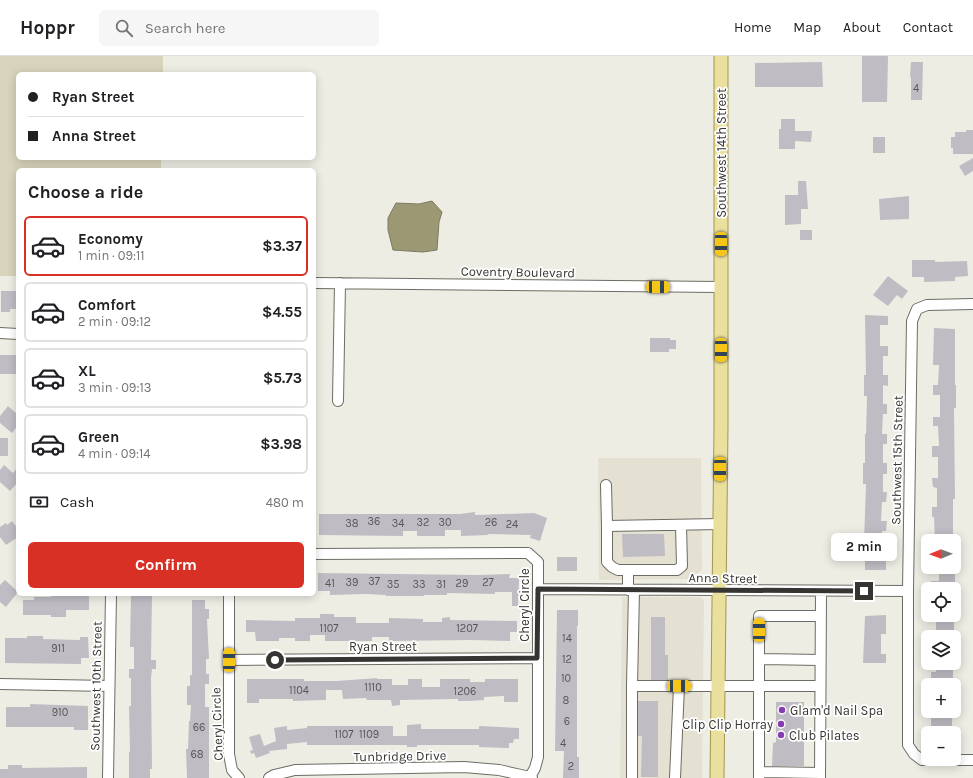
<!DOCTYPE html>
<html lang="en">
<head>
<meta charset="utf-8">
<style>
	:root { --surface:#fff; --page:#f6f6f6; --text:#202124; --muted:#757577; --line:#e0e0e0; --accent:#d93025 }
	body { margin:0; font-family:Karla,sans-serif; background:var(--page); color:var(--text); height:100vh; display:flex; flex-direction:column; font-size:15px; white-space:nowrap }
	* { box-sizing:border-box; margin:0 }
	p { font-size:13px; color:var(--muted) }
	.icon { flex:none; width:22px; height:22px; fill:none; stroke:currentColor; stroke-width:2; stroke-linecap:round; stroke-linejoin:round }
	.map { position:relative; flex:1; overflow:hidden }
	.drawer { position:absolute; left:16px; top:112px; width:300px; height:428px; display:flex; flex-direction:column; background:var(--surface); border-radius:6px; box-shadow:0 2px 10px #0003 }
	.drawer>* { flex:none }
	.banner { position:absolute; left:16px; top:16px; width:300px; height:88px; border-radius:6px; box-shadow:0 2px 10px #0003; display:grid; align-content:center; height:88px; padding:0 12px; background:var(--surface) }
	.needle { width:26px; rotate:269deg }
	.fabs { position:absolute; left:921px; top:478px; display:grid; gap:8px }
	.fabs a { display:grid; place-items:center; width:40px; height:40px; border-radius:6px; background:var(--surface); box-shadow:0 2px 10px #0003; font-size:20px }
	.end { position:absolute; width:18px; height:18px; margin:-9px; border:5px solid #363532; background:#fff; box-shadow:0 0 0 2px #fff }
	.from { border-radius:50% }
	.bubble { position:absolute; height:28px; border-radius:6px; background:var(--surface); box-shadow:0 2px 10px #0003; font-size:13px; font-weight:700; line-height:28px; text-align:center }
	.car { position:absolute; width:12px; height:24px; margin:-12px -6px; border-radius:5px; box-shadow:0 0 3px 1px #0007; background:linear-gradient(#f5c518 24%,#345 0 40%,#f5c518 0 76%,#345 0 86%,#f5c518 0) }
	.banner b { display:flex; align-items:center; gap:14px; height:38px; font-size:15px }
	.banner b+b { border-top:1px solid var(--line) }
	.banner i { width:10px; height:10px; background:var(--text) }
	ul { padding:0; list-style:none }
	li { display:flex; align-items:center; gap:12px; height:60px; margin:0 8px 6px; padding:0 4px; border:2px solid var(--line); border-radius:6px }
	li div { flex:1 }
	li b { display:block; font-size:15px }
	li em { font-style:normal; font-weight:700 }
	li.selected { border-color:var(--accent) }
	li>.icon { width:36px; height:36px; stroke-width:1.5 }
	h2 { padding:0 12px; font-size:18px; line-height:48px }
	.pay { display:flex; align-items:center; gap:10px; height:44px; padding:0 12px; font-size:15px }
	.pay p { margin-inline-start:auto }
	.cta { display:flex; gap:8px; margin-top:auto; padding:8px 12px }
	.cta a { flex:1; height:46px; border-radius:6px; background:var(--accent); color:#fff; font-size:16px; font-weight:700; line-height:46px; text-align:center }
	header { display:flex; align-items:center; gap:24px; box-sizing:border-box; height:56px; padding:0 20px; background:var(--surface); border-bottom:1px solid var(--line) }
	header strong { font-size:19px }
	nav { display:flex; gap:22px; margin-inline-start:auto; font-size:14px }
	.search { width:280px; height:36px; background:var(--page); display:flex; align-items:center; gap:10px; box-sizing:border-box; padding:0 14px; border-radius:6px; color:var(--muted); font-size:15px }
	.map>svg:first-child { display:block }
	.built { fill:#e4e1d2 }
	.green { fill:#d8d4bb }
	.water { fill:#9d9874; stroke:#7e7a60 }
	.building { fill:#c0bcc4 }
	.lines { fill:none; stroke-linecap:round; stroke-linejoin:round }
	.minor-casing { stroke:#6d6c64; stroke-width:12 }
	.major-casing { stroke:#a2964e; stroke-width:15 }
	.minor { stroke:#fff; stroke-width:10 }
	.major { stroke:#eae09e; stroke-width:13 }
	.route { stroke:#363532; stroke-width:5 }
	.poi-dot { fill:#843eb1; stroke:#fff; stroke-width:1.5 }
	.labels { text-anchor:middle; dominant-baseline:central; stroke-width:3.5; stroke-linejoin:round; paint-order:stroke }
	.number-label { font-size:11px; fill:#585756 }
	.street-label { font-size:13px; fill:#363532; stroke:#fff }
	.poi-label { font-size:13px; fill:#363532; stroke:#fff; text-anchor:start }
</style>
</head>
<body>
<header>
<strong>Hoppr</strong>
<div class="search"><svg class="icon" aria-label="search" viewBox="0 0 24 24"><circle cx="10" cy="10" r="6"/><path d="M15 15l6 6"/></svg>Search here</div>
<nav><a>Home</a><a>Map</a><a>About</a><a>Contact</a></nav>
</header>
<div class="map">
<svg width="973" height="722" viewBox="0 0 973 722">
	<rect width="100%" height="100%" fill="#eeede4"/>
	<path class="built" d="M 598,402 L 701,402 L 702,514 L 690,523 L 599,524 Z
		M 622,541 L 700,541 L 704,545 L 702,722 L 620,722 Z"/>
	<path class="green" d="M 0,0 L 163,0 L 163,18 L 18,18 L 18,102 L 161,102 L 161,114 L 18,114 L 18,220 L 0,220 Z"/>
	<path class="water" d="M 432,145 L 442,156 L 439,166 L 437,194 L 423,196 L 393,194 L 388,174 L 388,162 L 396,147 L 419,148 Z"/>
	<path class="building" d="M 862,0 L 888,0 L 887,46 L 862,46 Z
		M 822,6 L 823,31 L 755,31 L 755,7 Z
		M 911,6 L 923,6 L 922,44 L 911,44 L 911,21 L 910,21 Z
		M 781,63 L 795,63 L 795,75 L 812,75 L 811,86 L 795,85 L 795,93 L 779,93 L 779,73 L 781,73 Z
		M 966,74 L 973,74 L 973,98 L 953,98 L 953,92 L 951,92 L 951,81 L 955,81 L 955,76 L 966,76 Z
		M 873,81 L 885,81 L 885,97 L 873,97 Z
		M 973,102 L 973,115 L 965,120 L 959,110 Z
		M 798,125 L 806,125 L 808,153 L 801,153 L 801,168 L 785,169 L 785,139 L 798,139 Z
		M 909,140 L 909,163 L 880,164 L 879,143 Z
		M 800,174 L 812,174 L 812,184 L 800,184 Z
		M 912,204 L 935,204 L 935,206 L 967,205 L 968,220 L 955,221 L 955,225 L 924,226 L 924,221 L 912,221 Z
		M 888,220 L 908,235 L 902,243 L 897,239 L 888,250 L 873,239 Z
		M 1,235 L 18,235 L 18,253 L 10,253 L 10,256 L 1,256 Z
		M 865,259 L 888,260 L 888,269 L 880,269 L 880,290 L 888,290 L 888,300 L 883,300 L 883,319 L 888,319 L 888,330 L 883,329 L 883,348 L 887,348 L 887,358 L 883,358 L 882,378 L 887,378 L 887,388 L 883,388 L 883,407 L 887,407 L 887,418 L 883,418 L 883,436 L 887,436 L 886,446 L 882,446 L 881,465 L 887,465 L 886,475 L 882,475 L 882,494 L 886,494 L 886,514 L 865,514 L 865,487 L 864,486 L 866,428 L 863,428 L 863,407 L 865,407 L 865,378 L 866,378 L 867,340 L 864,340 L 864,319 L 866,319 Z
		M 934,272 L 955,273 L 955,329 L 956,329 L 956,352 L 954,352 L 955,443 L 953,443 L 953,485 L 935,485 L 934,461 L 932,461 L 932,451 L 937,451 L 937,432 L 933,431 L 932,422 L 938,422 L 938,401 L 932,401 L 932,390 L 939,390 L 938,370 L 933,370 L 933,361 L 940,361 L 940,339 L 933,339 L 933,329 L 938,329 L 939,309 L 933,309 Z
		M 650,282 L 670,282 L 670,284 L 676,284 L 676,293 L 669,293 L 669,296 L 650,296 Z
		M 0,299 L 18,299 L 18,318 L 0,318 Z
		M 8,350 L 18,359 L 18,369 L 12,377 L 0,367 L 0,360 Z
		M 0,382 L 8,382 L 8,400 L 0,400 Z
		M 4,409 L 13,417 L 18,411 L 18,426 L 10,435 L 0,426 L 0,414 Z
		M 475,456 L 475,459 L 534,457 L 547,462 L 540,485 L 530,482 L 531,479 L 488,478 L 488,479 L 461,480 L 461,474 L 445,474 L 445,480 L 417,480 L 417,475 L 403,475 L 403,480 L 319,479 L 319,458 L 460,458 Z
		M 12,465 L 18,473 L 18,481 L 6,489 L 0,481 L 0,471 L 6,467 L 7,469 Z
		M 622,478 L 664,478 L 665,500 L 623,501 Z
		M 557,501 L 577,501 L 577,515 L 557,515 Z
		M 939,512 L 955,512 L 955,533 L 932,533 L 931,525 L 939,525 Z
		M 318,517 L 478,519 L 510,518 L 509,522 L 519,522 L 518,550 L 512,550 L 512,536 L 495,536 L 495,538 L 447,537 L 447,539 L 424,539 L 424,540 L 386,540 L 386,539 L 365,538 L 330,539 L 330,535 L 318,535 Z
		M 5,524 L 18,536 L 6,551 L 0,546 L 0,529 Z
		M 51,538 L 89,538 L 89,554 L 66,554 L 66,561 L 51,561 L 51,559 L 23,559 L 23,544 L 34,544 L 34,541 L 51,541 Z
		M 131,538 L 152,538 L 151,604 L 156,604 L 156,613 L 152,613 L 151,622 L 152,713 L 150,713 L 150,722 L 129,722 L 129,696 L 130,696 L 129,650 L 131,650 L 131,622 L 129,622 L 129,613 L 134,613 L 134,591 L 130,591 Z
		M 192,544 L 205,544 L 205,553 L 209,553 L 209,563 L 207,563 L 209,603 L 206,603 L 206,618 L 209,618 L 209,628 L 205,628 L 205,651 L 209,651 L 209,722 L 187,722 L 186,693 L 188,693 L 189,665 L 190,665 L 191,649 L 187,649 L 187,630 L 190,630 L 190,619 L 192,619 Z
		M 557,554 L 578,554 L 578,570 L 577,570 L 577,701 L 579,701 L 579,722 L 563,722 L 564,695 L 555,695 Z
		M 320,558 L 334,558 L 334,561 L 356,561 L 356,567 L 389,567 L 389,562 L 423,563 L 423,566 L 442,566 L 442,562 L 450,561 L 450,564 L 517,565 L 517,576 L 510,576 L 510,585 L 471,584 L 389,585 L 389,581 L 372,581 L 372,585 L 325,585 L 325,579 L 310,579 L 310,585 L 295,585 L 295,582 L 279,582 L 279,585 L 256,585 L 255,576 L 246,576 L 246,564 L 295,565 L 295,562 L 320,562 Z
		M 886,559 L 886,578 L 881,578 L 881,598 L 886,598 L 886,607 L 863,607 L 865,560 Z
		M 936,559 L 954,559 L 954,574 L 955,574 L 955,581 L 936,581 Z
		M 651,561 L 665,561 L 665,599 L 668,599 L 668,624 L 651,624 Z
		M 27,580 L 43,580 L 43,583 L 80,584 L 80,581 L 88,581 L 89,602 L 81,602 L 81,608 L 5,607 L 5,582 L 27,582 Z
		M 936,607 L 953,607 L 953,627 L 931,627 L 931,616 L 936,616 Z
		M 377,622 L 377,623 L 392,623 L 392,629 L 408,629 L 408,623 L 422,623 L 422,631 L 440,631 L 440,623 L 470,623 L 470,626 L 485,626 L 485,623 L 518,623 L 518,646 L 504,646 L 504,640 L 484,641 L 484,644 L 470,645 L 458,645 L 458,643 L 400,644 L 400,649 L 392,650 L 391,644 L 367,644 L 366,642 L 343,643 L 342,634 L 326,634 L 326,644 L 293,645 L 293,643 L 259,643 L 259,647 L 247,647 L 247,623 L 304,623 L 304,625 L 337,625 Z
		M 638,645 L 658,645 L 658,721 L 641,721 L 642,680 L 638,680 Z
		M 776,646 L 804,646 L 804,710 L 772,710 L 773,687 L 776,686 Z
		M 30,648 L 88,650 L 88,674 L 74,674 L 74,671 L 6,671 L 6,651 L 30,651 Z
		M 931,655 L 952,655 L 952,677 L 931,677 Z
		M 421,668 L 421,673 L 479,673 L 479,670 L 519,672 L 519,683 L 514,683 L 513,687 L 509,687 L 509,692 L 479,691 L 479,689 L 417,689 L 417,691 L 407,691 L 407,689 L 307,689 L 307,686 L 287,688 L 287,693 L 269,695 L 270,697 L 256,702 L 254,697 L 251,698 L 250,695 L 253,694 L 249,681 L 260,678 L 264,690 L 276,685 L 274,672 L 287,670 L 287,674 L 307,672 L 307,670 L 393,670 L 393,680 L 407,680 L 407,669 Z
		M 8,709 L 22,709 L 22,712 L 87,711 L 87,722 L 0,722 L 0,713 L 8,713 Z"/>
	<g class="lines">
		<defs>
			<path id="minor" d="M 314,227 L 721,231
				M 973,248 L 927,249 L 917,253 L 912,265 L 908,535 L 908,689 L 914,698 L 922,704 L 973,704
				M 0,277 L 18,278
				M 338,345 L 340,227
				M 606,429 L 607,470
				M 681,469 L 682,510 L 677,514 L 618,514 L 612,511 L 607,506 L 607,470 L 720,468
				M 314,498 L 528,497 L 538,506 L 538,701 L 535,712 L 530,721
				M 628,515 L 628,534
				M 538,533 L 908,535
				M 634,534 L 632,630 L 679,630
				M 229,538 L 229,698 L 232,714 L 239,722
				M 759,603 L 820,604
				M 229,604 L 537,602
				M 0,628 L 109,630
				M 759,716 L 820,717
				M 108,722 L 111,538
				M 269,722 L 274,719 L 295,714 L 464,711 L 499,714 L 530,721 L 532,722
				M 632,722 L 632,630
				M 675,722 L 679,630 L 820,630
				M 759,722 L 759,560 L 821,560
				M 820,722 L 821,535"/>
			<path id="major" d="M 717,722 L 721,371 L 721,0"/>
		</defs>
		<use href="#minor" class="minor-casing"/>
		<use href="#major" class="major-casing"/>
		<use href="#minor" class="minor"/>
		<use href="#major" class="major"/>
	</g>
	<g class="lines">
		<path class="route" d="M 275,604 L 537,602 L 538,533 L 864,535"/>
	</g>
	<g class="poi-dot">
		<circle cx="782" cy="654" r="4"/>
		<circle cx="781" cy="668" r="4"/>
		<circle cx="781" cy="679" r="4"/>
	</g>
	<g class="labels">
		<g class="number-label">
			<text x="916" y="32">4</text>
			<text x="374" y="465">36</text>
			<text x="423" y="466">32</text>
			<text x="445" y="466">30</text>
			<text x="491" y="466">26</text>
			<text x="352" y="467">38</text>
			<text x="398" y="467">34</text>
			<text x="512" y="468">24</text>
			<text x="374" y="525">37</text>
			<text x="352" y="526">39</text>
			<text x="488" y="526">27</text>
			<text x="330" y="527">41</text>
			<text x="462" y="527">29</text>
			<text x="393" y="528">35</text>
			<text x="419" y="528">33</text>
			<text x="441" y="528">31</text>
			<text x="329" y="572">1107</text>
			<text x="467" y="572">1207</text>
			<text x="567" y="582">14</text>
			<text x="58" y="592">911</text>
			<text x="567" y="603">12</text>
			<text x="566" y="622">10</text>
			<text x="373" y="631">1110</text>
			<text x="299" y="634">1104</text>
			<text x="465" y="635">1206</text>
			<text x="566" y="644">8</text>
			<text x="60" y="656">910</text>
			<text x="567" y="665">6</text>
			<text x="199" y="671">66</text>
			<text x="344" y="678">1107</text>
			<text x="369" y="678">1109</text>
			<text x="563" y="687">4</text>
			<text x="197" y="698">68</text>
			<text x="571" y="710">2</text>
		</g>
		<g class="street-label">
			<text transform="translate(721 97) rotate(-90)">Southwest 14th Street</text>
			<text transform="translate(518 216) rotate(1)">Coventry Boulevard</text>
			<text transform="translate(897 404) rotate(-89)">Southwest 15th Street</text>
			<text transform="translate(723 522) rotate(1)">Anna Street</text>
			<text transform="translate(524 549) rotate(-90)">Cheryl Circle</text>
			<text x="383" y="590">Ryan Street</text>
			<text transform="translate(96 630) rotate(-89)">Southwest 10th Street</text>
			<text transform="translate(217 668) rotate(-92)">Cheryl Circle</text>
			<text transform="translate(400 700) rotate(-1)">Tunbridge Drive</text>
		</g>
		<g class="poi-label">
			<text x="790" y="654">Glam'd Nail Spa</text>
			<text x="773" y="668" text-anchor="end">Clip Clip Horray</text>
			<text x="789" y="679">Club Pilates</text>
		</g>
	</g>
</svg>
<div class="fabs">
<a><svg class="needle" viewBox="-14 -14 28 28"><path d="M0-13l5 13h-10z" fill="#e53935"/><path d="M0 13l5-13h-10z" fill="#757577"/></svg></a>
<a><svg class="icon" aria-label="locate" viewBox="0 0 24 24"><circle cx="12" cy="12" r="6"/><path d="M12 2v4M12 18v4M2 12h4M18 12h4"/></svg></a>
<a><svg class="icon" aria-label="layers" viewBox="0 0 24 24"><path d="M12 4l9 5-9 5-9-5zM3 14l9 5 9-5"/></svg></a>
<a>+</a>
<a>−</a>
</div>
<i class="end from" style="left:275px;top:604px"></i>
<i class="end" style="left:864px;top:535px"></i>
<div class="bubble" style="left:831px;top:477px;width:66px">2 min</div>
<i class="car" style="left:721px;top:188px;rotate:180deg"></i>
<i class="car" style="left:658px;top:231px;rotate:91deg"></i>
<i class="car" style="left:721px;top:294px;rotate:180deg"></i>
<i class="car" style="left:720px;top:413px;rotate:180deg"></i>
<i class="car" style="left:759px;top:574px;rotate:0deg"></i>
<i class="car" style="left:229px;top:604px;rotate:0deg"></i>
<i class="car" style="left:679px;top:630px;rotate:90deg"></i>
<div class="banner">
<b><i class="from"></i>Ryan Street</b>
<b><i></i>Anna Street</b>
</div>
<section class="drawer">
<h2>Choose a ride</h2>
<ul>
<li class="selected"><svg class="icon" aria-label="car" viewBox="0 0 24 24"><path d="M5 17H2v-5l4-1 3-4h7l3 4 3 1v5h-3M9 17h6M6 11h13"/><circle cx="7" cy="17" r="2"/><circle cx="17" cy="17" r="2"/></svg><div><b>Economy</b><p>1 min · 09:11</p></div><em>$3.37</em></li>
<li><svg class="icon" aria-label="car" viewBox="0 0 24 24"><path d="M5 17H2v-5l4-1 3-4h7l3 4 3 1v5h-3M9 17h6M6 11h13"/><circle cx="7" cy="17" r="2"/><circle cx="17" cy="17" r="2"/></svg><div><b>Comfort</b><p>2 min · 09:12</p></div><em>$4.55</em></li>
<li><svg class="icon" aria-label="car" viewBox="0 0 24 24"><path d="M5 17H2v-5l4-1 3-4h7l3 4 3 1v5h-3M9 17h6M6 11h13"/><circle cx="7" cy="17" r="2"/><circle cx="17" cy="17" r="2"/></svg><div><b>XL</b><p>3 min · 09:13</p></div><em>$5.73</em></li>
<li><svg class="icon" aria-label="car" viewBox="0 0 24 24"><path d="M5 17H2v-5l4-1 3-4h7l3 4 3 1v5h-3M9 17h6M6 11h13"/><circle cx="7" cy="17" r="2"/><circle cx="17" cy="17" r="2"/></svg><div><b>Green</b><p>4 min · 09:14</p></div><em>$3.98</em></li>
</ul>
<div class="pay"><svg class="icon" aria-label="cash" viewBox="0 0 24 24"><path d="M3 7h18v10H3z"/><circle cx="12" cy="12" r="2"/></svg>Cash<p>480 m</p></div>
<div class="cta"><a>Confirm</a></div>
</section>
</div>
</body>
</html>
